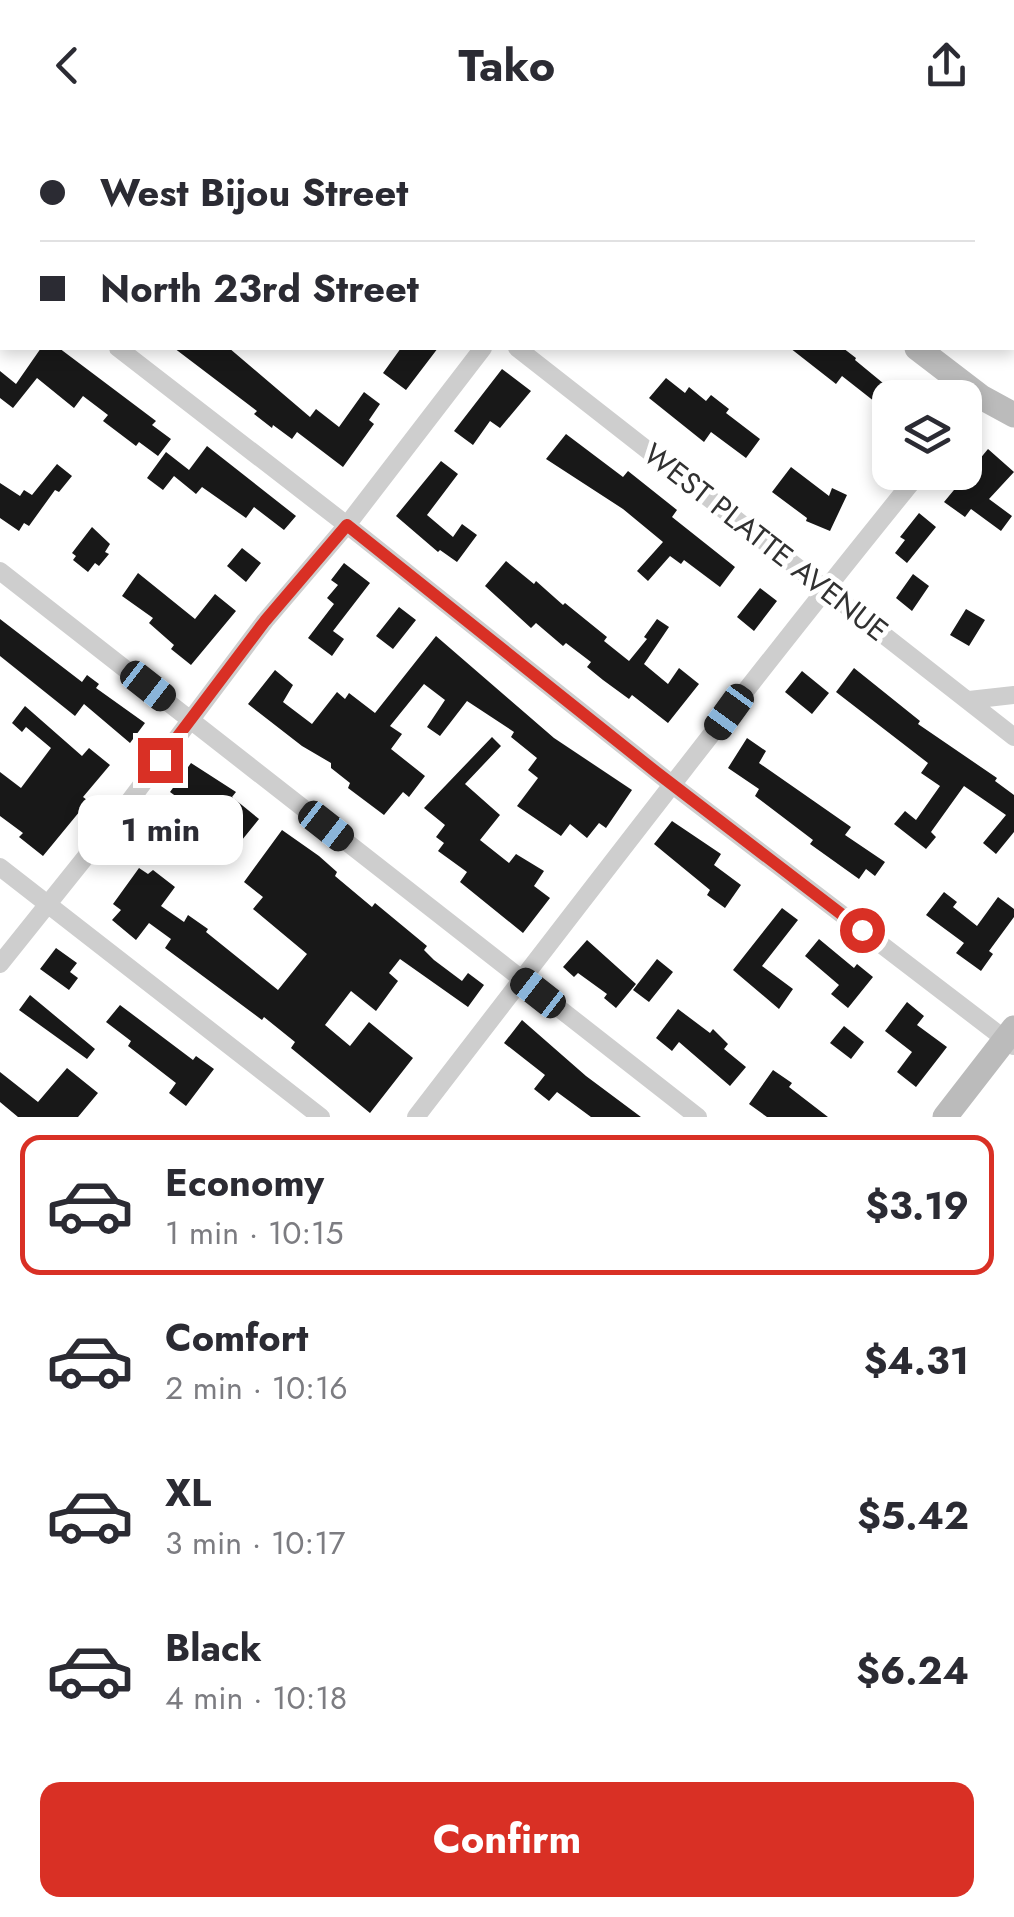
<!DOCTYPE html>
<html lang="en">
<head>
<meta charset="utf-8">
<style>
	:root { --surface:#fff; --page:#f2f2f3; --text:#2b2b33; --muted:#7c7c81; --line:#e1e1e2; --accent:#d93025 }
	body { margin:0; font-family:Jost,sans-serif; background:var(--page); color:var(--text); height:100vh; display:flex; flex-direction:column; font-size:38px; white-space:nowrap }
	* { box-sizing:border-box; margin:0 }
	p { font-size:32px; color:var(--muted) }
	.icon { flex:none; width:55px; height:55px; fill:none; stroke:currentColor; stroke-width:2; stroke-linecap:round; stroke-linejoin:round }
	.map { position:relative; height:987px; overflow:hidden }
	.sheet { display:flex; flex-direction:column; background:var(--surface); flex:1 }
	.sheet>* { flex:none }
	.banner { position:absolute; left:0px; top:0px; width:1015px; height:220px; box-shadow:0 5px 15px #0003; display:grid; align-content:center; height:220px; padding:0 40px; background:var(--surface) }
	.fabs { position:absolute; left:872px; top:250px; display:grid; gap:20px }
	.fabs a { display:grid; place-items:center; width:110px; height:110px; border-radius:20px; background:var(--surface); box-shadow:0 5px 15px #0003; font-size:50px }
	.end { position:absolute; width:45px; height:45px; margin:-22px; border:12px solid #d93025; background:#fff; box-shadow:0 0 0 5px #fff }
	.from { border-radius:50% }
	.bubble { position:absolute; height:70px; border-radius:20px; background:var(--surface); box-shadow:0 5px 15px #0003; font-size:32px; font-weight:700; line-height:70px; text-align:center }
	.car { position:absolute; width:30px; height:60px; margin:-30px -15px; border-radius:12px; box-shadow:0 0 8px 2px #0007; background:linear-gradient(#222 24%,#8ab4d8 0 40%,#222 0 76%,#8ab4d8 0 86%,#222 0) }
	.banner b { display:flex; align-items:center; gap:35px; height:95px; font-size:38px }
	.banner b+b { border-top:2px solid var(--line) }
	.banner i { width:25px; height:25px; background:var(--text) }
	ul { padding:18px 0 0; list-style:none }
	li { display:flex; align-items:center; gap:30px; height:140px; margin:0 20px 15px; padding:0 20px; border:5px solid transparent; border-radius:20px }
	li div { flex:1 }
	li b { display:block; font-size:38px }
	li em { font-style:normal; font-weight:700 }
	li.on { border-color:var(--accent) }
	li>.icon { width:90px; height:90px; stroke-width:1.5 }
	.primary-button { display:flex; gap:20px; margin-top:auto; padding:20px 40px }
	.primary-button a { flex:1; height:115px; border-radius:20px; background:var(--accent); color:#fff; font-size:40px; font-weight:700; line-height:115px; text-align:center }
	header { display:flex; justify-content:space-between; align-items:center; height:130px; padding:0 40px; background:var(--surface); font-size:45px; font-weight:700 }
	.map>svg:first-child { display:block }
	.building { fill:#181818 }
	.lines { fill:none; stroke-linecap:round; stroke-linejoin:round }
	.minor { stroke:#cecece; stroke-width:18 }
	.secondary { stroke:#bbb; stroke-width:25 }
	.route { stroke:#d93025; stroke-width:12 }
	.labels { text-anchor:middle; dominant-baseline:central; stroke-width:10; stroke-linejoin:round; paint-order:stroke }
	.street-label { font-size:30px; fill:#313131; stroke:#fff }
</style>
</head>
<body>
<header><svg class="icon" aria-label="back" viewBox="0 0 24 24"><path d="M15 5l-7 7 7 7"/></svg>Tako<svg class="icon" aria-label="share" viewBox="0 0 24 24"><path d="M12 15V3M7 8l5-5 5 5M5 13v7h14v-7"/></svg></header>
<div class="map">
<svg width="1014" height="987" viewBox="0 0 1014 987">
	<rect width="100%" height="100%" fill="#fff"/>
	<path class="building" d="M 41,218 L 59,218 L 156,291 L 152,295 L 171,309 L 158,326 L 139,312 L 136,316 L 103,291 L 108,285 L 83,266 L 74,278 L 37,248 L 13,278 L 0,268 L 0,241 L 16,254 Z
		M 174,218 L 229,218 L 310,287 L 316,279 L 339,297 L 364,262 L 380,274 L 369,290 L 374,294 L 343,337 L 297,302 L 292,309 L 273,295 L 272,298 L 254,284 L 257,281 Z
		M 401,218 L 438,218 L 406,260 L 383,243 Z
		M 790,218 L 843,218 L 856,228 L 855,230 L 889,258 L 886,261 L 890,264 L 890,307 L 873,294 L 884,279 L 842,246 L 836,254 Z
		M 502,239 L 531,261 L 500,298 L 490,291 L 473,315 L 454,301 Z
		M 666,248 L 685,263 L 689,257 L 706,271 L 711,265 L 729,279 L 726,283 L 760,309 L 746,328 L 711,302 L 704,312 L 649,268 Z
		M 566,304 L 623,347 L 628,341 L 677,380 L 672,387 L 735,437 L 720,457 L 684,430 L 681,434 L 670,426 L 648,451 L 637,441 L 663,412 L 623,379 L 546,329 Z
		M 207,316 L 296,386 L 284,400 L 254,377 L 246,388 L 202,357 L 196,364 L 174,346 L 163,360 L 147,348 L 166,322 L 189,340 Z
		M 988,319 L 1014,342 L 989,369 L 1012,386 L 1001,401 L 971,379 L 965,387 L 944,372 Z
		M 441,331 L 458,344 L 427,385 L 453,407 L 462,394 L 477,405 L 457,432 L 440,420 L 438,422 L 396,386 Z
		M 57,334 L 72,346 L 59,362 L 55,360 L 29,396 L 24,393 L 19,401 L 0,388 L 0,353 L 20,366 L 24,360 L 32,365 Z
		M 791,337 L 829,366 L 832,358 L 847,365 L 830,401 L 806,391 L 807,388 L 772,362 Z
		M 919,383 L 936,397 L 907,433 L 895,423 L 905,410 L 900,407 Z
		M 92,397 L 110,414 L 105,422 L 109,424 L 99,436 L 95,433 L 88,442 L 73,430 L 76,426 L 72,423 Z
		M 242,418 L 261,433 L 246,452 L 227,436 Z
		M 506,431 L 534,454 L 536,451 L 563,475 L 565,473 L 607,507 L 604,511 L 629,531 L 647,509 L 644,507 L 657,489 L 669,497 L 644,534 L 668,554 L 679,538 L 699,554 L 668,593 L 632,565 L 629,569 L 603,550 L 587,537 L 591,532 L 566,513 L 563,516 L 536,493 L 531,498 L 485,456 Z
		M 344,433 L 370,453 L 333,501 L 344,509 L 332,526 L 308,508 L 334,474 L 327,468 L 338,455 L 331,450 Z
		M 138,443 L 195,489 L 215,464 L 236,481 L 191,535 L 171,519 L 174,515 L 149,493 L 153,488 L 122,466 Z
		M 913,444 L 929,456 L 912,481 L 896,468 Z
		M 760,458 L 777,471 L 754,501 L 737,487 Z
		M 399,477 L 416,490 L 393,519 L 376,506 Z
		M 966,479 L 985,490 L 969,516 L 950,505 Z
		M 0,489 L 82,552 L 87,545 L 99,554 L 96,558 L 145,593 L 130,613 L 84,574 L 75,586 L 0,526 Z
		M 436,506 L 554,608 L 632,660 L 606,698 L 599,693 L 587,708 L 570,694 L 561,706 L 517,676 L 538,648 L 528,640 L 537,628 L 511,607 L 514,602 L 467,571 L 440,606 L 427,597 L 445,570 L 424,554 L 390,596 L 402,604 L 391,619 L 425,646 L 409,667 L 403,662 L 384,685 L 348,658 L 350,653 L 331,638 L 331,633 L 302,616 L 248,574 L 275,540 L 293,555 L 283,572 L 312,594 L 337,562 L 345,569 L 349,563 L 375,583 Z
		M 854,538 L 920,591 L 918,594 L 997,648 L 995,651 L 1014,665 L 1014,702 L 996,724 L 983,713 L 1006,685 L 964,656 L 931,702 L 936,707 L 926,719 L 894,694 L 905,681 L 916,690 L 940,656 L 921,643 L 928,633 L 836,562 Z
		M 802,541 L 829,563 L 812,584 L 785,562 Z
		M 25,576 L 82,626 L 89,618 L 110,635 L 83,667 L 87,670 L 80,681 L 43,726 L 19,707 L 23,703 L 0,686 L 0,642 L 21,658 L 51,618 L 26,597 L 22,602 L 12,593 Z
		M 492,607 L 501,616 L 465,654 L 500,685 L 480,710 L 509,733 L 516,724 L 544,741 L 534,756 L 550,768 L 523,803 L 460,752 L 467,742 L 438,721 L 444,713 L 436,707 L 445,695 L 424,678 Z
		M 747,608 L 766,621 L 759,633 L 851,697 L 845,705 L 885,732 L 875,746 L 866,739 L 859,749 L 810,714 L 813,710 L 755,666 L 759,659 L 728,638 Z
		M 191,633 L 236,662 L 232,667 L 259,689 L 229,726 L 202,704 L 196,710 L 178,696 L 192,678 L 170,662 Z
		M 672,691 L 721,724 L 714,735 L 741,755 L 725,778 L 707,765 L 710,760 L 654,714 Z
		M 282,700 L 319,726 L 337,742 L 335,746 L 372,777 L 375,773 L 427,816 L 424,820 L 434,830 L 462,851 L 468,843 L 484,855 L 468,877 L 400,829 L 389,843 L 398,851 L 376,881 L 351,861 L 325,895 L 350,916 L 369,892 L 413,928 L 370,983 L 291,918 L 295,912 L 264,887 L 262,890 L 165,818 L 171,809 L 149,793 L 136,810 L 112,790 L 121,780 L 113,774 L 139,738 L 148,744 L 153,740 L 175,757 L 161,776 L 184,792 L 188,785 L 208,799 L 206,802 L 278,860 L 307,824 L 253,779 L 263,767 L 244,752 Z
		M 944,762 L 957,772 L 953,777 L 977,796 L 998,767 L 1014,779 L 1014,787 L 989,821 L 993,824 L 981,841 L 956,823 L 964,813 L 926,785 Z
		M 782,778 L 798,790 L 762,836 L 793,859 L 779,879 L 733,840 Z
		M 819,809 L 854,838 L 857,834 L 873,847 L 848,878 L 831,864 L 839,855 L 805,826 Z
		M 587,810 L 636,854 L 616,878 L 604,868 L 607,864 L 578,843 L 574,847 L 563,837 Z
		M 56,818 L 77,833 L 70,842 L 78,848 L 69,860 L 40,839 Z
		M 657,829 L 673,842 L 649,872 L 633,860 Z
		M 30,865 L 95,919 L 87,929 L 19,880 Z
		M 907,872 L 924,886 L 917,895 L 947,917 L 916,957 L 897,942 L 912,922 L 885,901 Z
		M 120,875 L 193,930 L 196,926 L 214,939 L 186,976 L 169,963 L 176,953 L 128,916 L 131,911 L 106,892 Z
		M 678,879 L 710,903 L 713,899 L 728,914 L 724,919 L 746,937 L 730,956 L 679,912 L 672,921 L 656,908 Z
		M 522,890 L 586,946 L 641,987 L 591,987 L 557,962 L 549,971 L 534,959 L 545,945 L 504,913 Z
		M 844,896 L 864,912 L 851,929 L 830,913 Z
		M 67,938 L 98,963 L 78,987 L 18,987 L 0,972 L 0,942 L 38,972 Z
		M 773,940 L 792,953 L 789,957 L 828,987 L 767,987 L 749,974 Z"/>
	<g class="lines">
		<path class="minor" d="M 238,0 L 242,2
			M 122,2 L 124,0
			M 0,126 L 2,128
			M 0,159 L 2,156
			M 118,218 L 361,406 L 674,656 L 1014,916
			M 517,218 L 1014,607
			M 965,287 L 981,267
			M 0,441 L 698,987
			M 969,570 L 1014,565
			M 0,737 L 321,987
			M 0,834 L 116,689 L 265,491 L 347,395 L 483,218
			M 416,987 C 582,771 748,554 920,342"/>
		<path class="secondary" d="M 638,0 L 641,2
			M 917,218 L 981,267 L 1014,285
			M 945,987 L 1014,898"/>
	</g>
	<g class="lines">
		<path class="route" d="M 160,630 L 265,491 L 347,395 L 656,642 L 862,800"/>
	</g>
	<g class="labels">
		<g class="street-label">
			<text transform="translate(766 412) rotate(38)">WEST PLATTE AVENUE</text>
		</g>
	</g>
</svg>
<div class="fabs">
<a><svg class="icon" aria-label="layers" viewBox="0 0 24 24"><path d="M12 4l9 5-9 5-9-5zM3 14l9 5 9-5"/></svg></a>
</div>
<i class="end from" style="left:862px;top:800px"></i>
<i class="end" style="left:160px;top:630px"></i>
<div class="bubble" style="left:78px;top:665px;width:165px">1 min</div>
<i class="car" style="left:148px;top:556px;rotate:128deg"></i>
<i class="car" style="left:729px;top:582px;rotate:216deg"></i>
<i class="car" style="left:326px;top:696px;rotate:128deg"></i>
<i class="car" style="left:538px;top:863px;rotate:308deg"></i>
<div class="banner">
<b><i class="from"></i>West Bijou Street</b>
<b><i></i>North 23rd Street</b>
</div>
</div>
<section class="sheet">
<ul>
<li class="on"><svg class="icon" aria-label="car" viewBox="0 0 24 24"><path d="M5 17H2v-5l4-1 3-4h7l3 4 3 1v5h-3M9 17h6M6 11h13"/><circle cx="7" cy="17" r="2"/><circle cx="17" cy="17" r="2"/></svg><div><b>Economy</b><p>1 min · 10:15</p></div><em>$3.19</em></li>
<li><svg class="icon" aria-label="car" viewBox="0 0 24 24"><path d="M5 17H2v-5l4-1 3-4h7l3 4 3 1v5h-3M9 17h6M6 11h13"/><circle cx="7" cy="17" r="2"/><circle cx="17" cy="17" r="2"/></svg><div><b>Comfort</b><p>2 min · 10:16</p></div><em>$4.31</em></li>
<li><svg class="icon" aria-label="car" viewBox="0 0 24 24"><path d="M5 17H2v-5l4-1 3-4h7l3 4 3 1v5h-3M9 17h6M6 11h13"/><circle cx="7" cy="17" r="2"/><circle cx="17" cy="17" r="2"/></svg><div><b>XL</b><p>3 min · 10:17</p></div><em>$5.42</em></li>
<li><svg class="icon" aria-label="car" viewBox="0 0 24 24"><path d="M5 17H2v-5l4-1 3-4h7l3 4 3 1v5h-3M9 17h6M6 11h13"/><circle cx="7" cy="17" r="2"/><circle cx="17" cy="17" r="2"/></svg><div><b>Black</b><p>4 min · 10:18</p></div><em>$6.24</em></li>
</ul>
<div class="primary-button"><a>Confirm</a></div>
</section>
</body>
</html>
